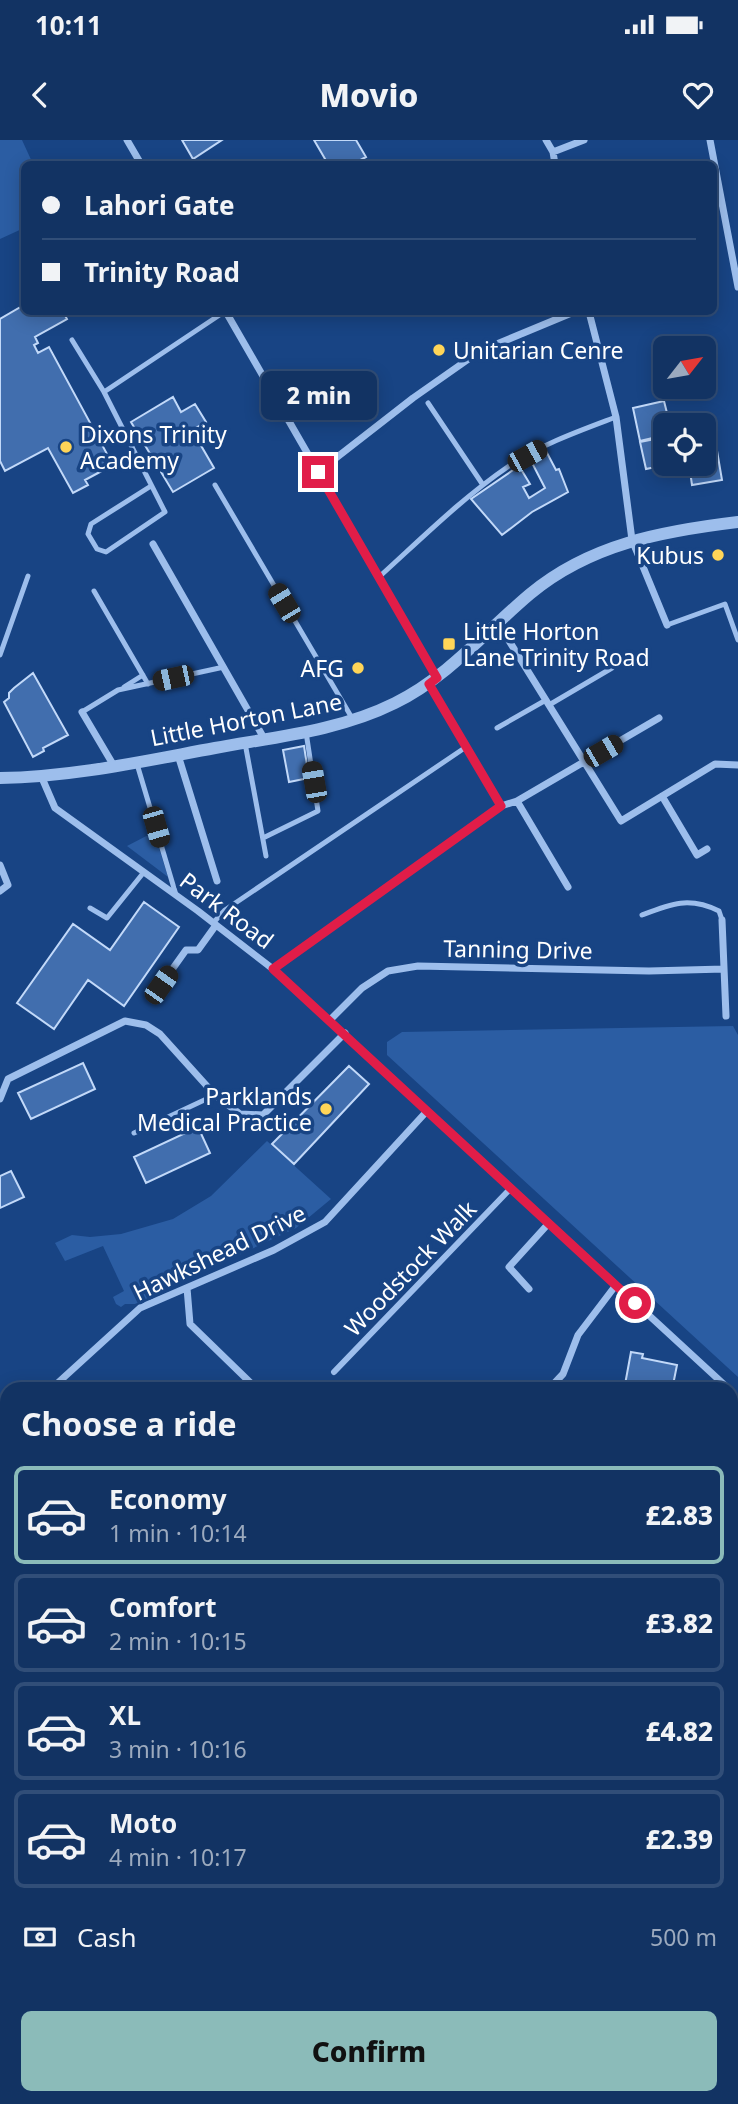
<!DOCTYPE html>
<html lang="en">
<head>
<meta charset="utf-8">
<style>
	:root { --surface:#123363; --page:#1b3b69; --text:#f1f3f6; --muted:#9caabe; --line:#314e78; --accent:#8bbbb9 }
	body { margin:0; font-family:"Noto Sans",sans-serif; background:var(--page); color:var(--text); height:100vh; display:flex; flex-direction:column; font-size:26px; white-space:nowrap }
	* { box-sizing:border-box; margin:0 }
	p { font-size:23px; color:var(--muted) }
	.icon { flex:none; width:38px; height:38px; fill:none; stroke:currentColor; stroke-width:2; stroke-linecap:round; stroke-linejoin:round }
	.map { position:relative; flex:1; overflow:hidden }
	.drawer { position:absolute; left:0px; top:1242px; width:738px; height:723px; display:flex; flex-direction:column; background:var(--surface); border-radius:21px 21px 0 0; box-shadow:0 4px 18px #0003,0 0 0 2px var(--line) }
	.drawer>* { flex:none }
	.banner { position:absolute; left:21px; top:21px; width:696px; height:154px; border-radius:10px; box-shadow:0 4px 18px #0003,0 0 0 2px var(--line); display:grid; align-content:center; height:154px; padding:0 21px; background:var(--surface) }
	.needle { width:46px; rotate:59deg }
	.tools { position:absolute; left:653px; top:196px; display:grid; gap:14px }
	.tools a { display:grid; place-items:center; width:63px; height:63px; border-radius:10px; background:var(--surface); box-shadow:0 4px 18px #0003,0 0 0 2px var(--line); font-size:35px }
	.end { position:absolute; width:32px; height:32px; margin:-16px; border:9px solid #e11d48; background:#fff; box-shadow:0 0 0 4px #fff }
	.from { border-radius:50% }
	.bubble { position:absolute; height:49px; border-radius:10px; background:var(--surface); box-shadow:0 4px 18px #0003,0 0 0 2px var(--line); font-size:23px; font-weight:800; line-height:49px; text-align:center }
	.car { position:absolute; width:21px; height:42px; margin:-21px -10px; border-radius:9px; box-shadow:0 0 5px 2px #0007; background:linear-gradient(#222 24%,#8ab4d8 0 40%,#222 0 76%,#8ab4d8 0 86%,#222 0) }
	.banner b { display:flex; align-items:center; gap:24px; height:66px; font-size:26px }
	.banner b+b { border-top:2px solid var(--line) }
	.banner i { width:18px; height:18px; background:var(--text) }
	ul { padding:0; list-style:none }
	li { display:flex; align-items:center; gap:21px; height:98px; margin:0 14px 10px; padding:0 7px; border:4px solid var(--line); border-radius:10px }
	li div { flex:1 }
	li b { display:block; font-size:26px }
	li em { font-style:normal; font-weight:800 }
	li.on { border-color:var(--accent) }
	li>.icon { width:63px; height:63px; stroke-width:1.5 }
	h2 { padding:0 21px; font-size:32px; line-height:84px }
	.pay { display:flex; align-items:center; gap:18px; height:77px; padding:0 21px; font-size:26px }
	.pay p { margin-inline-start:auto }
	.primary-button { display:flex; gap:14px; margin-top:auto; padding:14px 21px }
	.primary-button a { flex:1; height:80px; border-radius:10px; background:var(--accent); color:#111; font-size:28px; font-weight:800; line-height:80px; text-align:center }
	.status { display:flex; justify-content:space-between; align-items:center; height:49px; padding:0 35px; background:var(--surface); direction:ltr }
	.status svg { height:19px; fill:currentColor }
	header { display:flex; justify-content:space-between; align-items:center; height:91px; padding:0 21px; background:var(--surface); font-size:32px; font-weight:800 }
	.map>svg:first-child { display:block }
	.green { fill:#2b5da3 }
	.building { fill:#416eae; stroke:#c2d9f9; stroke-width:2 }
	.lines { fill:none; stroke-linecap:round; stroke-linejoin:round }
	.service { stroke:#9dbeec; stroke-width:5 }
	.pedestrian { stroke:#9dbeec; stroke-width:6 }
	.minor { stroke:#9dbeec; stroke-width:7 }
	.tertiary { stroke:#9dbeec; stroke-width:12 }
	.primary { stroke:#e2ecff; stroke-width:18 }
	.route { stroke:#e11d48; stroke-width:9 }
	.poi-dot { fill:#ffd558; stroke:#184484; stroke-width:2.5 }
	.labels { text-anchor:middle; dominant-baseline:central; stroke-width:7; stroke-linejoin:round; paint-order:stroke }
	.poi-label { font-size:23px; fill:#fff; stroke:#184484; text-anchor:start }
	.street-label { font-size:23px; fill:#fff; stroke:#184484 }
</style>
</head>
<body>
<div class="status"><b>10:11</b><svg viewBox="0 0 49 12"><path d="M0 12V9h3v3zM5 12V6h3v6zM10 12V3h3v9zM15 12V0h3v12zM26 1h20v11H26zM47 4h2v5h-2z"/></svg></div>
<header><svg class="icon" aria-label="back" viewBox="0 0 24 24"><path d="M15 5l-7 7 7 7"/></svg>Movio<svg class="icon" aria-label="heart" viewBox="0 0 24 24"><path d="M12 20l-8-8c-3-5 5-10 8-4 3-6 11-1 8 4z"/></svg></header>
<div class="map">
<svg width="738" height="1964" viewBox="0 0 738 1964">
	<rect width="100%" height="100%" fill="#184484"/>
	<path class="green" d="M 0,0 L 22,0 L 33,24 L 24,24 L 24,88 L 0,99 Z
		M 154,692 L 168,737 L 127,706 Z
		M 733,886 L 738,895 L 738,1237 L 387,915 L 387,902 L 402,892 Z
		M 267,1001 L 331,1059 L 296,1088 L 135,1164 L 125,1164 L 121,1167 L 116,1164 L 113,1157 L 124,1151 L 103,1106 L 65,1121 L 55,1103 L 72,1095 L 90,1097 L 121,1094 L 173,1079 L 211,1056 Z"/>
	<path class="building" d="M 182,0 L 222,0 L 193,19 Z
		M 314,0 L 356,0 L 366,17 L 353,24 L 328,24 Z
		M 24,165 L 24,172 L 63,172 L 67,179 L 35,197 L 38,203 L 34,205 L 38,213 L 49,207 L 113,325 L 85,340 L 88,345 L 73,353 L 48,308 L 5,331 L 0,321 L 0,179 Z
		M 173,257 L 181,272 L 195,264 L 206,282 L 192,290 L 214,328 L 173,352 L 131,282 Z
		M 664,261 L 670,285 L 665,285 L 665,295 L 640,301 L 633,268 Z
		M 665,297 L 665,324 L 670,324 L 646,329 L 640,302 Z
		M 715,299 L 722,340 L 692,345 L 689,324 L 704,324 L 704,301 Z
		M 546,311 L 556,330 L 559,329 L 568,352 L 532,372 L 502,395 L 471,359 L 519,326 L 530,344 L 523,347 L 529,358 L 545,348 L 530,319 Z
		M 33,533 L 68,595 L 43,608 L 44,611 L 33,617 L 4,562 L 9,558 L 9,553 L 14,548 Z
		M 304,606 L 309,638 L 289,642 L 283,610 Z
		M 144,762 L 179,787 L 124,866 L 88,840 L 54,889 L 17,863 L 73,784 L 110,810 Z
		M 83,923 L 95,949 L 31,979 L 18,953 Z
		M 349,926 L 369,944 L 294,1024 L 272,1004 Z
		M 198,987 L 210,1013 L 146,1043 L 134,1017 Z
		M 11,1031 L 24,1057 L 0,1068 L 0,1036 Z
		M 631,1212 L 643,1214 L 642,1218 L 677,1225 L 672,1250 L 624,1250 Z
		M 0,1418 L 7,1418 L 7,1502 L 0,1501 Z
		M 7,1685 L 7,1813 L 0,1821 L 0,1696 Z
		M 57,1958 L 189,1958 L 184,1964 L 53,1964 Z
		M 239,1958 L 448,1958 L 454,1964 L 271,1964 L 270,1962 L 267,1964 L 233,1964 Z"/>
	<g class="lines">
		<path class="service" d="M 72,200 L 104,252 L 165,372 L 106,412 L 97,409 L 88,394 L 91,384 L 151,346
			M 104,252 L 224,172
			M 428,263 L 483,345
			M 215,345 L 352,578
			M 379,437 C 421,399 462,358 509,326 C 542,304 579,291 616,277
			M 94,451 L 148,544
			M 667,485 L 725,464 L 738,500
			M 0,515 L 28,436
			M 124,547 L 143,535
			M 549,565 L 612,528
			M 82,572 L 118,550 L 224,527
			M 497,588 L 546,560
			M 245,603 L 266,716
			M 137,624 L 176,755
			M 263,698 L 318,671 L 306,592
			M 90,768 L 107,778 L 144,732
			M 642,775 C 670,764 689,756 719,771 L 722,780
			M 213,783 L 225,770 L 466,607
			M 134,993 L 215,955
			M 732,1402 L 738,1400
			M 732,1488 L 738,1479
			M 732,1519 L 738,1524
			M 0,1615 L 7,1616
			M 732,1626 L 738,1629
			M 732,1733 L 738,1728"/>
		<path class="pedestrian" d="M 334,1232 L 511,1048"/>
		<path class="minor" d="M 127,0 L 141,24
			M 546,0 L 553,12 L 555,24
			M 710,0 L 738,147
			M 553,12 L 584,0
			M 226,172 L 437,538
			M 589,172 L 616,277 L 632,400 L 667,485
			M 318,332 L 413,258 L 480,211 L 574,172
			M 153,404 L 265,600
			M 498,483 L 621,681 L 715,624 L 738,625
			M 429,544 L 501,666
			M 82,572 L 114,626
			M 178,615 L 217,741
			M 42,638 L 55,668 L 198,771 L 273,829 L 730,1250
			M 662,656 L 697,715 L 707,709
			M 517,661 L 568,747
			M 0,725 L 8,745 L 0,751
			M 722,780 L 726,876
			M 273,829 L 501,666 L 517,661 L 659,578
			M 161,845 L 186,810 L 198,810 L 216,785
			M 330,880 L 362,848 L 388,831 L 418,826 L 649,831 L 724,829
			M 0,959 L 8,939 L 125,881 L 146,885 L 160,894 L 215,955 L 240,974 L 263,975 L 345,893
			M 187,1148 L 190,1184 L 258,1250
			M 529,1149 L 509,1127 L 549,1083
			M 50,1250 L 140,1168 L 274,1110 L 325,1082 L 427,971
			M 548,1250 L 563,1234 L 578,1195 L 616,1145
			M 732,1252 L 734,1274 L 732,1283
			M 0,1260 L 7,1264
			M 732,1560 L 738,1558
			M 0,1673 L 7,1662
			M 732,1687 L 738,1707
			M 0,1845 L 7,1837
			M 211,1964 L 216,1958"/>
		<path class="tertiary" d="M 0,638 C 72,637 144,621 215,608 C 275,597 339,591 395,563 C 448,537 486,491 530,454 C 590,404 663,391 738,382"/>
		<path class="primary" d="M 732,1313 L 738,1311
			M 0,1349 L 7,1349
			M 732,1354 L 738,1352
			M 0,1387 L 7,1387"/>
	</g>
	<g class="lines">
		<path class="route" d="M 318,332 L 437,538 L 429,544 L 501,666 L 273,829 L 635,1163"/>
	</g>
	<g class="poi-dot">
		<circle cx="439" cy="210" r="7"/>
		<circle cx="66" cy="307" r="7"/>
		<circle cx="718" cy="415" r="7"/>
		<rect x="442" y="497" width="14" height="14" rx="3.5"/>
		<circle cx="358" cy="528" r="7"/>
		<circle cx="326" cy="969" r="7"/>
	</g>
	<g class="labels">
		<g class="poi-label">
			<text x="453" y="210">Unitarian Cenre</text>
			<text x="80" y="294">Dixons Trinity<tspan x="80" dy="26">Academy</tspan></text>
			<text x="704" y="415" text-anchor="end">Kubus</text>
			<text x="463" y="491">Little Horton<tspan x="463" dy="26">Lane Trinity Road</tspan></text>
			<text x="344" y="528" text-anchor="end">AFG</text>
			<text x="312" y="956" text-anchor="end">Parklands<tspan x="312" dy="26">Medical Practice</tspan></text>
		</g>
		<g class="street-label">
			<text transform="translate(246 579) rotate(-11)">Little Horton Lane</text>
			<text transform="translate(227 770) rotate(37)">Park Road</text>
			<text transform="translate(518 809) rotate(1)">Tanning Drive</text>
			<text transform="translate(219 1112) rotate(-26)">Hawkshead Drive</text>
			<text transform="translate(410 1128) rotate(-46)">Woodstock Walk</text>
		</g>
	</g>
</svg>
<div class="tools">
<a><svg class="needle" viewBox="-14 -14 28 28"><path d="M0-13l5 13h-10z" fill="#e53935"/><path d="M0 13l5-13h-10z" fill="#9caabe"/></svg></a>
<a><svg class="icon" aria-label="locate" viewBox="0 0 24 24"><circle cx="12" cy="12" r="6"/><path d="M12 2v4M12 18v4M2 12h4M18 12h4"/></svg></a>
</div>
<i class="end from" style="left:635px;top:1163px"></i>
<i class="end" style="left:318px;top:332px"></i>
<div class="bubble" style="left:261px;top:231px;width:116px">2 min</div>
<i class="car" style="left:527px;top:316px;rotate:61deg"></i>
<i class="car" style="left:284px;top:463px;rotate:329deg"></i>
<i class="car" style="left:173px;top:538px;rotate:258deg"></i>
<i class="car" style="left:603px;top:611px;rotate:60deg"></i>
<i class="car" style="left:314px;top:642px;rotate:350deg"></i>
<i class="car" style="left:156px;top:687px;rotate:164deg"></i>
<i class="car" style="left:161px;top:845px;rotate:35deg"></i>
<div class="banner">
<b><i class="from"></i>Lahori Gate</b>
<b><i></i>Trinity Road</b>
</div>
<section class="drawer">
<h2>Choose a ride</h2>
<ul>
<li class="on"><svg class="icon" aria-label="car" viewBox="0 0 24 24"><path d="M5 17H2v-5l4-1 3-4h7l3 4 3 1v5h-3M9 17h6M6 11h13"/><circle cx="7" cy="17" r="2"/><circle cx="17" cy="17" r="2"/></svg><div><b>Economy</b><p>1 min · 10:14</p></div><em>£2.83</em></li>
<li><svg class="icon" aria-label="car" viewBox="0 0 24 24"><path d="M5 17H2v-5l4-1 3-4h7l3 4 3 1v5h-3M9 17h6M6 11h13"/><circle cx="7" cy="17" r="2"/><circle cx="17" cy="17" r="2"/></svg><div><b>Comfort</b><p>2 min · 10:15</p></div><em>£3.82</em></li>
<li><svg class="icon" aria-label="car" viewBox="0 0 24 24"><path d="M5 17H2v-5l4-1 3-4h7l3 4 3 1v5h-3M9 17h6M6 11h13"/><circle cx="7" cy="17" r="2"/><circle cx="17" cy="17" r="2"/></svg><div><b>XL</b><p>3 min · 10:16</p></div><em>£4.82</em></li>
<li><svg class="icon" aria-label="car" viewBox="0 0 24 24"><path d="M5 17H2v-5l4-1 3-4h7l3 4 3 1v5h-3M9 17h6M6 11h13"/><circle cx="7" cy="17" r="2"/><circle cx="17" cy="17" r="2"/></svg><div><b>Moto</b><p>4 min · 10:17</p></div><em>£2.39</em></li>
</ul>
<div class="pay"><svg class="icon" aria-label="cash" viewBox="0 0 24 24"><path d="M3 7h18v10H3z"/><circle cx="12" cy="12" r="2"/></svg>Cash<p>500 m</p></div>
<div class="primary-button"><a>Confirm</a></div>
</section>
</div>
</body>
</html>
